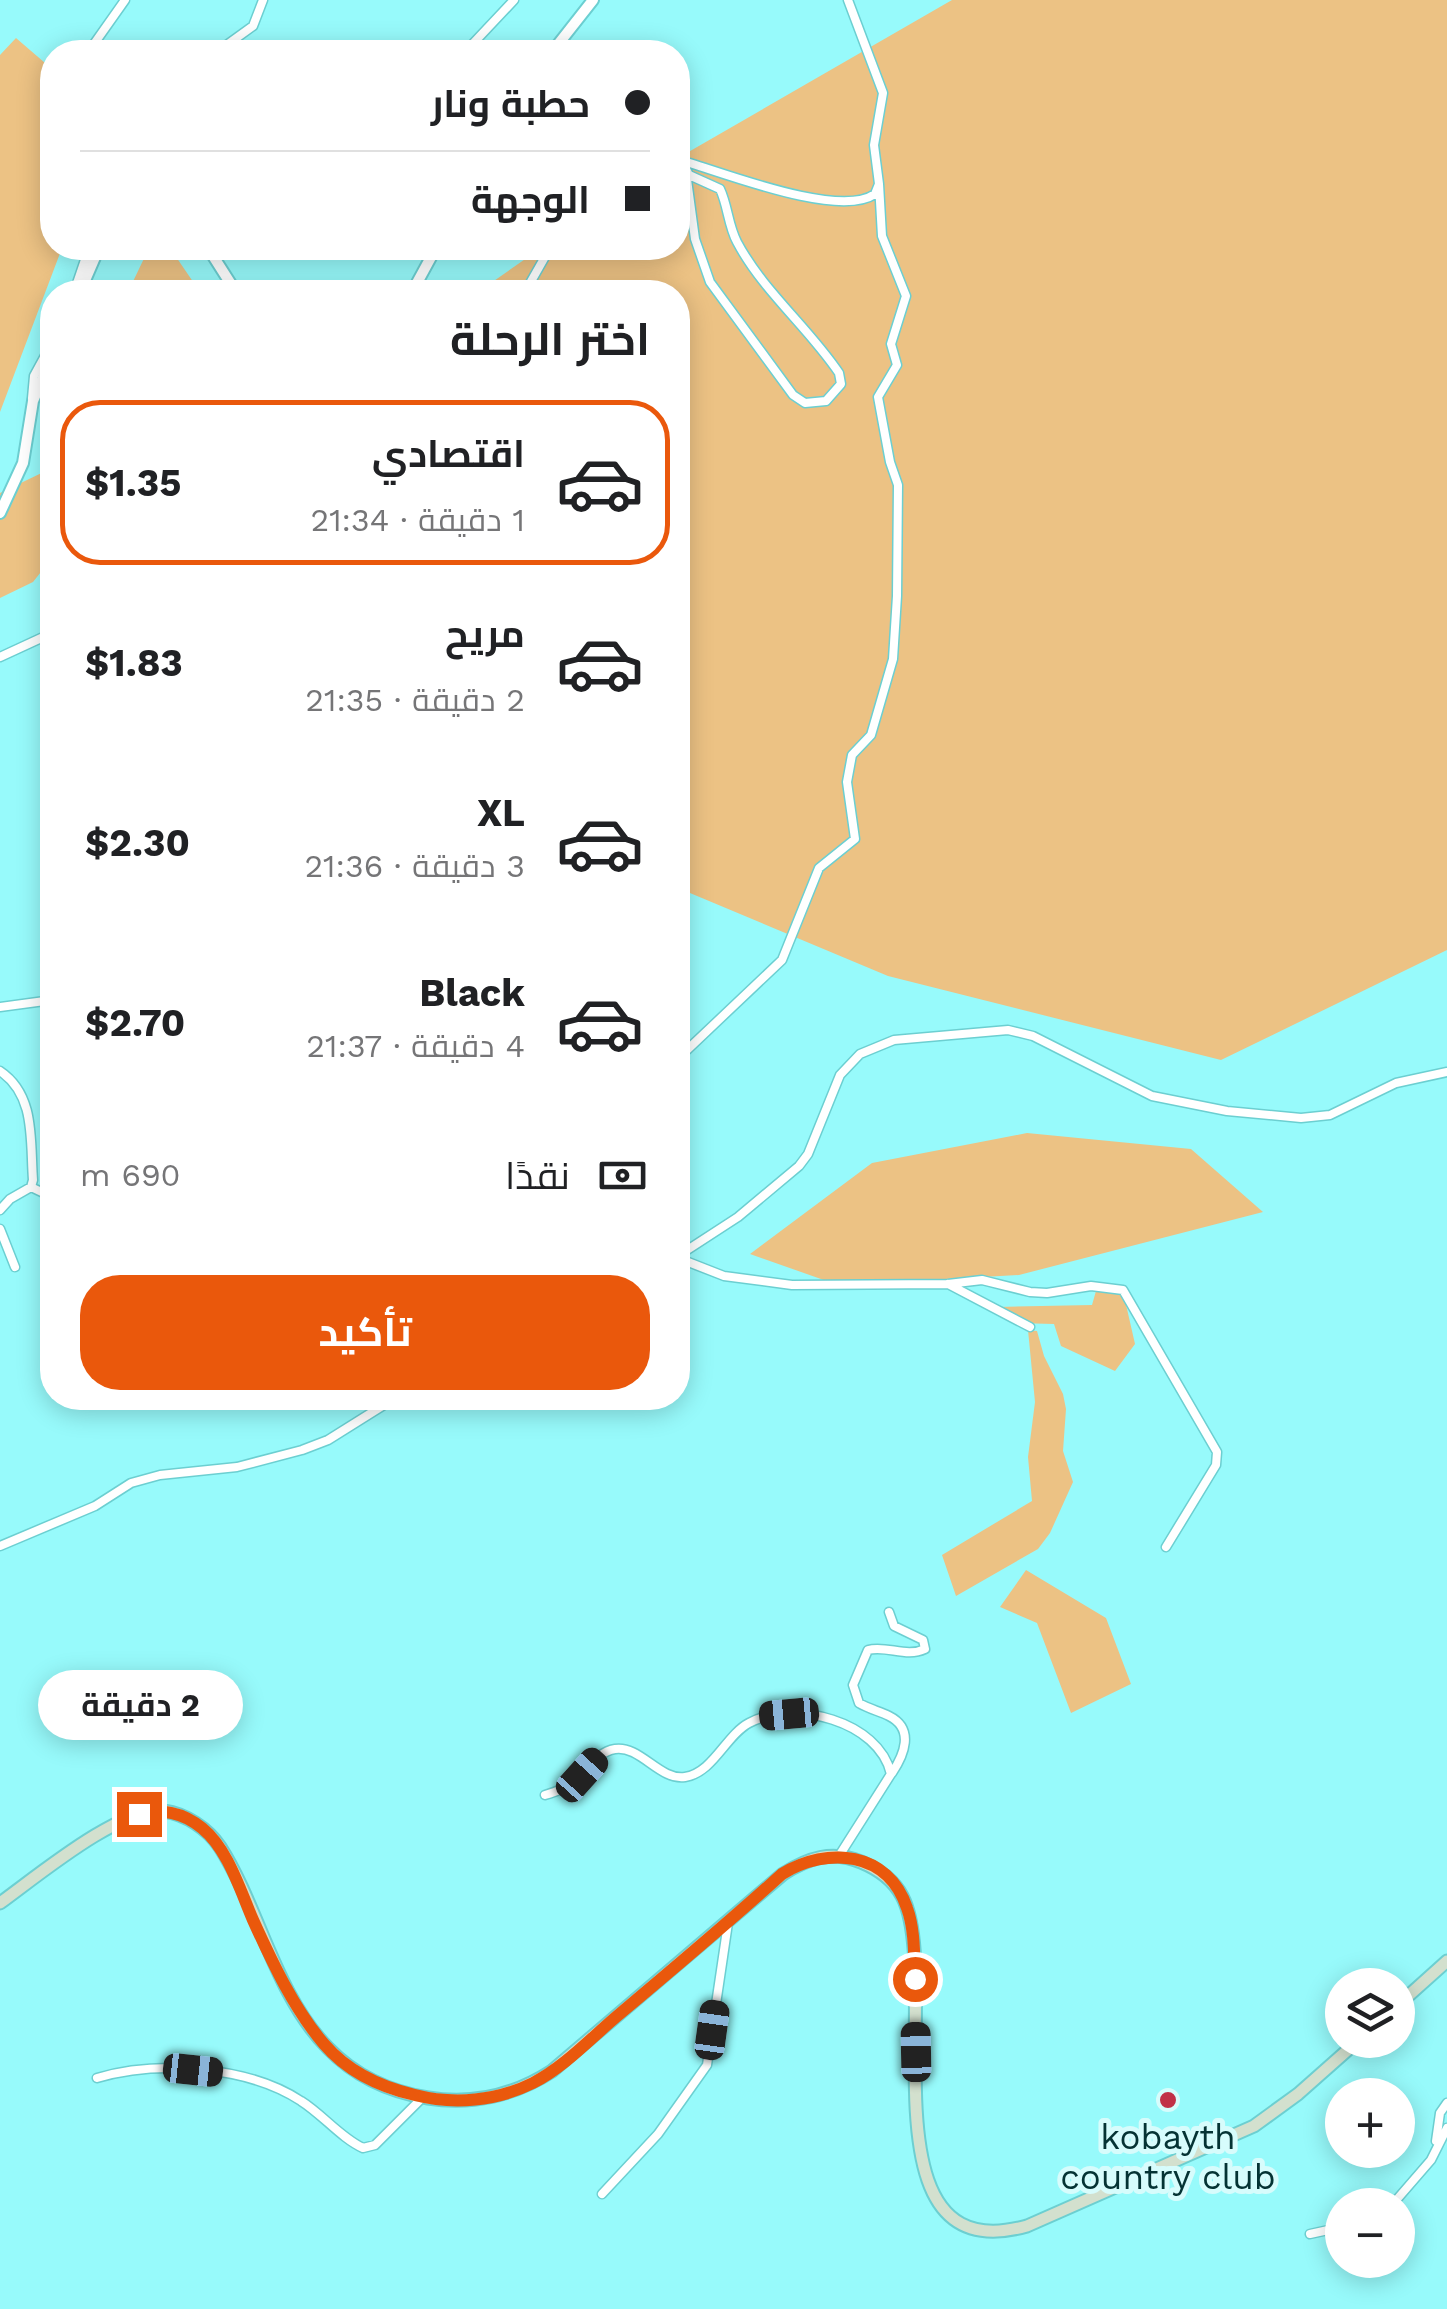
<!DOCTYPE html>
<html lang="ar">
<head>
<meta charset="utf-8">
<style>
	:root { --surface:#fff; --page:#f2f2f2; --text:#202124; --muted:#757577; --line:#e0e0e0; --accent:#ea580c }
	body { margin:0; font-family:"Work Sans",Cairo,sans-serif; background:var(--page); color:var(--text); direction:rtl; height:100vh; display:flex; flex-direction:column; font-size:38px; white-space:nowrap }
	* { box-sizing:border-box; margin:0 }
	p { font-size:32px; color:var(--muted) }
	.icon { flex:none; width:55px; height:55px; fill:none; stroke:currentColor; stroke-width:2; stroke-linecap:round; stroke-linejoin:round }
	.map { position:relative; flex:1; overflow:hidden; direction:ltr }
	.drawer { position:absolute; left:40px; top:280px; width:650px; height:1130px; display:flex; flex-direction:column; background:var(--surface); border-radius:40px; box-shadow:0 5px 25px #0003; direction:rtl }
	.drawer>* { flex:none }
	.banner { position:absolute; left:40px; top:40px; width:650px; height:220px; border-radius:40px; box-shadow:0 5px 25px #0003; direction:rtl; display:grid; align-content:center; height:220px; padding:0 40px; background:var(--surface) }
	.fabs { position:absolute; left:1325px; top:1968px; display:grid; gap:20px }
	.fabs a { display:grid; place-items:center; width:90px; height:90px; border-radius:50%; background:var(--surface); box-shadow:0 5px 25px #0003; font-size:50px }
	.end { position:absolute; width:45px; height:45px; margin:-22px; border:12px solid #ea580c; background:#fff; box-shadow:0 0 0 5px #fff }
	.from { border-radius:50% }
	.bubble { position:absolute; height:70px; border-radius:35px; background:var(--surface); box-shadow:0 5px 25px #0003; font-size:32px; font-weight:700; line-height:70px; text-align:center; direction:rtl }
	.car { position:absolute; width:30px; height:60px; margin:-30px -15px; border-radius:12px; box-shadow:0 0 8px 2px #0007; background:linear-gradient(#222 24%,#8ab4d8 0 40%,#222 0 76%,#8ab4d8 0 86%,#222 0) }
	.banner b { display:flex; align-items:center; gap:35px; height:95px; font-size:38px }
	.banner b+b { border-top:2px solid var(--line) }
	.banner i { width:25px; height:25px; background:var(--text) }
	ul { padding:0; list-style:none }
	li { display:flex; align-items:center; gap:30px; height:165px; margin:0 20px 15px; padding:0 20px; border:5px solid transparent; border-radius:40px }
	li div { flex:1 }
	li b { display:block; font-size:38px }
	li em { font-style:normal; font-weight:700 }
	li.selected { border-color:var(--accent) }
	li>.icon { width:90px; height:90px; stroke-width:1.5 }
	h2 { padding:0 40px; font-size:45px; line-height:120px }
	.pay { display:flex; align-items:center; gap:25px; height:110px; padding:0 40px; font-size:38px }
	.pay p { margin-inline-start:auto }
	.cta { display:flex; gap:20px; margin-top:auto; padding:20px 40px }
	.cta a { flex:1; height:115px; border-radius:40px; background:var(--accent); color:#fff; font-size:40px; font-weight:700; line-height:115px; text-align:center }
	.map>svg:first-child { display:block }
	.green { fill:#ecc284 }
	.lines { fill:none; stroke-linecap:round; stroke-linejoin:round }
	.minor-casing { stroke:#6ccfd1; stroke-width:11 }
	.tertiary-casing { stroke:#6ccfd1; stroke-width:14 }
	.secondary-casing { stroke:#6ccfd1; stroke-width:15 }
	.minor { stroke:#fff; stroke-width:8 }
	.tertiary { stroke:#fff; stroke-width:10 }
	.secondary { stroke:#d3e0ce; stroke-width:11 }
	.route { stroke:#ea580c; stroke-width:12 }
	.poi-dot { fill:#c13047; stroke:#d7fcfc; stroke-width:4 }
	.labels { text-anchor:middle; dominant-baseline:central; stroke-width:10; stroke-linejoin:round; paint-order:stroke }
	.poi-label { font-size:35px; fill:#053334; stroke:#d7fcfc }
</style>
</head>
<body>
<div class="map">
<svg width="1447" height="2309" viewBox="0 0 1447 2309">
	<rect width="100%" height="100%" fill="#97fafb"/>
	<path class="green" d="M 952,0 L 1447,0 L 1447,950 L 1221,1060 L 888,976 L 678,888 L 678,292 L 478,292 L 541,248 L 678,248 L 678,158 Z
		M 16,38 L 52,69 L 52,248 L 62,248 L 0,412 L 0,55 Z
		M 149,248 L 170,248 L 200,292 L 128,292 Z
		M 52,468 L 52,558 L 33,582 L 0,598 L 0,493 Z
		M 1027,1133 L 1191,1149 L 1263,1212 L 1019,1275 L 838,1285 L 750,1254 L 872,1163 Z
		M 1122,1287 L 1135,1344 L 1115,1371 L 1061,1346 L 1054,1324 L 1013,1323 L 998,1307 L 1092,1305 L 1096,1291 Z
		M 1028,1330 L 1037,1331 L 1044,1356 L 1063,1394 L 1066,1409 L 1063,1451 L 1073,1482 L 1050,1533 L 1038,1549 L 956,1596 L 942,1555 L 1032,1501 L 1028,1457 L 1035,1402 Z
		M 1026,1570 L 1106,1618 L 1131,1684 L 1071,1713 L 1037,1623 L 1000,1607 Z"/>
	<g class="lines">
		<defs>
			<path id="minor" d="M 89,51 L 125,0
				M 217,52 L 253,26 L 263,0
				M 465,52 L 514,0
				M 680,160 C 722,172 839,219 875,194 L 879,184 L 874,145 L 883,93 L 848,0
				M 682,161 L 689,175 L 720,189 C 728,206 728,225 737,242 C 763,291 808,327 839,373 L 841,384 L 826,401 L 805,403 L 793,395 L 710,282 L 695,239 L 686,172
				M 74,292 L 89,248
				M 525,292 L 550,248
				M 32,398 L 34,376 L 52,343
				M 0,657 L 52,633
				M 0,1007 L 52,1000
				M 687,1050 L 782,960 L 819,868 L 855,839 L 847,782 L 852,755 L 871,735 L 893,659 L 897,596 L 898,485 L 890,462 L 878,397 L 897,365 L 891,344 L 906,296 L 882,236 L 879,184
				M 0,1071 C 36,1095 30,1141 33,1180 L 31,1187 L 10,1199 L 0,1210
				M 31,1187 L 52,1197
				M 0,1229 L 15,1267
				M 678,1256 L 738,1217 L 799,1166 L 808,1154 L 840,1075 L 860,1054 L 894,1040 L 1008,1030 L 1033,1036 L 1152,1096 L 1227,1111 L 1301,1118 L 1330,1115 L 1396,1083 L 1447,1072
				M 678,1258 L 724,1276 L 792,1285 L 948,1284 L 982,1280 L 1030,1292 L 1047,1293 L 1091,1286 L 1123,1290 L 1217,1452 L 1216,1465 L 1166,1547
				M 948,1284 L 1030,1327
				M 0,1546 L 95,1506 L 131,1483 L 160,1475 L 237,1467 L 302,1450 L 328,1440 L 395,1398
				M 889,1612 L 894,1626 L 923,1640 L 925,1649 C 906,1658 887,1645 868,1650 L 853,1685 L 859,1703 C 869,1709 879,1711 889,1716 C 915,1729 904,1755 892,1773
				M 545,1795 C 555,1792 565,1789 573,1782 C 587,1772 596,1752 615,1749 C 640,1745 660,1781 685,1777 C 713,1773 726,1735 749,1723 C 794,1699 879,1721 891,1774 L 839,1856
				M 97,2078 C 157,2060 248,2066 301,2101 C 322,2114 341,2138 363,2148 L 375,2145 L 423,2097
				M 1436,2141 L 1440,2113 L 1447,2103
				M 602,2194 L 658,2134 L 707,2065 L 728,1923
				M 1392,2205 L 1431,2160 L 1447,2128
				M 1310,2234 L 1342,2227"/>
			<path id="tertiary" d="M 552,52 L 593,0
				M 208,248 L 236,292
				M 80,292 L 99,248
				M 412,292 L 436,248
				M 0,513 L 23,463 L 33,401 L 52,356"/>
			<path id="secondary" d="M 0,1903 C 35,1878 122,1805 164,1811 C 186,1814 208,1829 220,1847 C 259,1908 275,1995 328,2048 C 355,2076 390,2092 428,2098 C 472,2105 515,2095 552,2071 L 783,1874 C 808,1858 832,1850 861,1862 C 878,1869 893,1879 902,1896 C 945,1976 855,2274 1027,2226 L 1254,2126 L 1298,2094 L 1359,2040
				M 1398,2005 L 1447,1961"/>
		</defs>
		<use href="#minor" class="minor-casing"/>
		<use href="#tertiary" class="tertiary-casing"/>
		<use href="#secondary" class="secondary-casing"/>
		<use href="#minor" class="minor"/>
		<use href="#tertiary" class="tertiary"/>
		<use href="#secondary" class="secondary"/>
	</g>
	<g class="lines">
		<path class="route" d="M 139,1814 C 163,1809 182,1812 202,1828 C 228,1849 240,1890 253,1920 C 272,1962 294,2009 324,2044 C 348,2072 380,2087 415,2095 C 454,2105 497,2101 533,2083 C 564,2067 589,2040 616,2017 C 672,1970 728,1923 782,1874 C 828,1846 888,1851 907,1908 C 915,1930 914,1956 915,1979"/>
	</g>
	<circle class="poi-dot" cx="1168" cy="2100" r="10"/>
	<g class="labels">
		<g class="poi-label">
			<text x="1168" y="2137">kobayth<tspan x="1168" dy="40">country club</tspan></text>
		</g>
	</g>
</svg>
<div class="fabs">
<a><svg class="icon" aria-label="layers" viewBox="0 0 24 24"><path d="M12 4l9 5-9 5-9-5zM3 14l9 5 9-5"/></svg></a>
<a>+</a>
<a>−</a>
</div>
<i class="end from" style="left:915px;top:1979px"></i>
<i class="end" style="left:139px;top:1814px"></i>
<div class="bubble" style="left:38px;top:1670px;width:205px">2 دقيقة</div>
<i class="car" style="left:789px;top:1714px;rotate:265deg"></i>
<i class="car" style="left:582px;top:1775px;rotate:42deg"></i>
<i class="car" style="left:712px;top:2030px;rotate:8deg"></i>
<i class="car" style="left:916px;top:2052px;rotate:359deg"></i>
<i class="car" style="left:193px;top:2070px;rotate:96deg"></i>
<div class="banner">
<b><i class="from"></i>حطبة ونار</b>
<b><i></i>الوجهة</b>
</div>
<section class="drawer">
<h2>اختر الرحلة</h2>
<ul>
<li class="selected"><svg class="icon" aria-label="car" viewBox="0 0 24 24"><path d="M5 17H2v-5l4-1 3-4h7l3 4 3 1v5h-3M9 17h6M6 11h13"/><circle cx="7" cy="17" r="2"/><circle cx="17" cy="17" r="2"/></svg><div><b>اقتصادي</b><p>1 دقيقة · 21:34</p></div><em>$1.35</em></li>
<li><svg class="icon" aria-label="car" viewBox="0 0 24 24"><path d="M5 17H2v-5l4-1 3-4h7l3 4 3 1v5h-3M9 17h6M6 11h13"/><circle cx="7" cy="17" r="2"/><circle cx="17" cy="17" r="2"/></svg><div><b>مريح</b><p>2 دقيقة · 21:35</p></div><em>$1.83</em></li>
<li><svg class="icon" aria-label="car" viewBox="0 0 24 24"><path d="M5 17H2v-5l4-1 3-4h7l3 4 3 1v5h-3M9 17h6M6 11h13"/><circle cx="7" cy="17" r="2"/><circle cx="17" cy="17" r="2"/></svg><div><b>XL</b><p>3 دقيقة · 21:36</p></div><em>$2.30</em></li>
<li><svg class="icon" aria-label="car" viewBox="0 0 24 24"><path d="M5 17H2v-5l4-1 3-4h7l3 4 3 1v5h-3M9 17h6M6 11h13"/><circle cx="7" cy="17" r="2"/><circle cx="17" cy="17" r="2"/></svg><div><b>Black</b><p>4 دقيقة · 21:37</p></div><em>$2.70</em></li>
</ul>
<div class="pay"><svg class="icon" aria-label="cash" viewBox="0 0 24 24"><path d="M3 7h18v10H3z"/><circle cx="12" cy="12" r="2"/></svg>نقدًا<p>690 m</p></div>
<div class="cta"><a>تأكيد</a></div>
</section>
</div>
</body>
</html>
